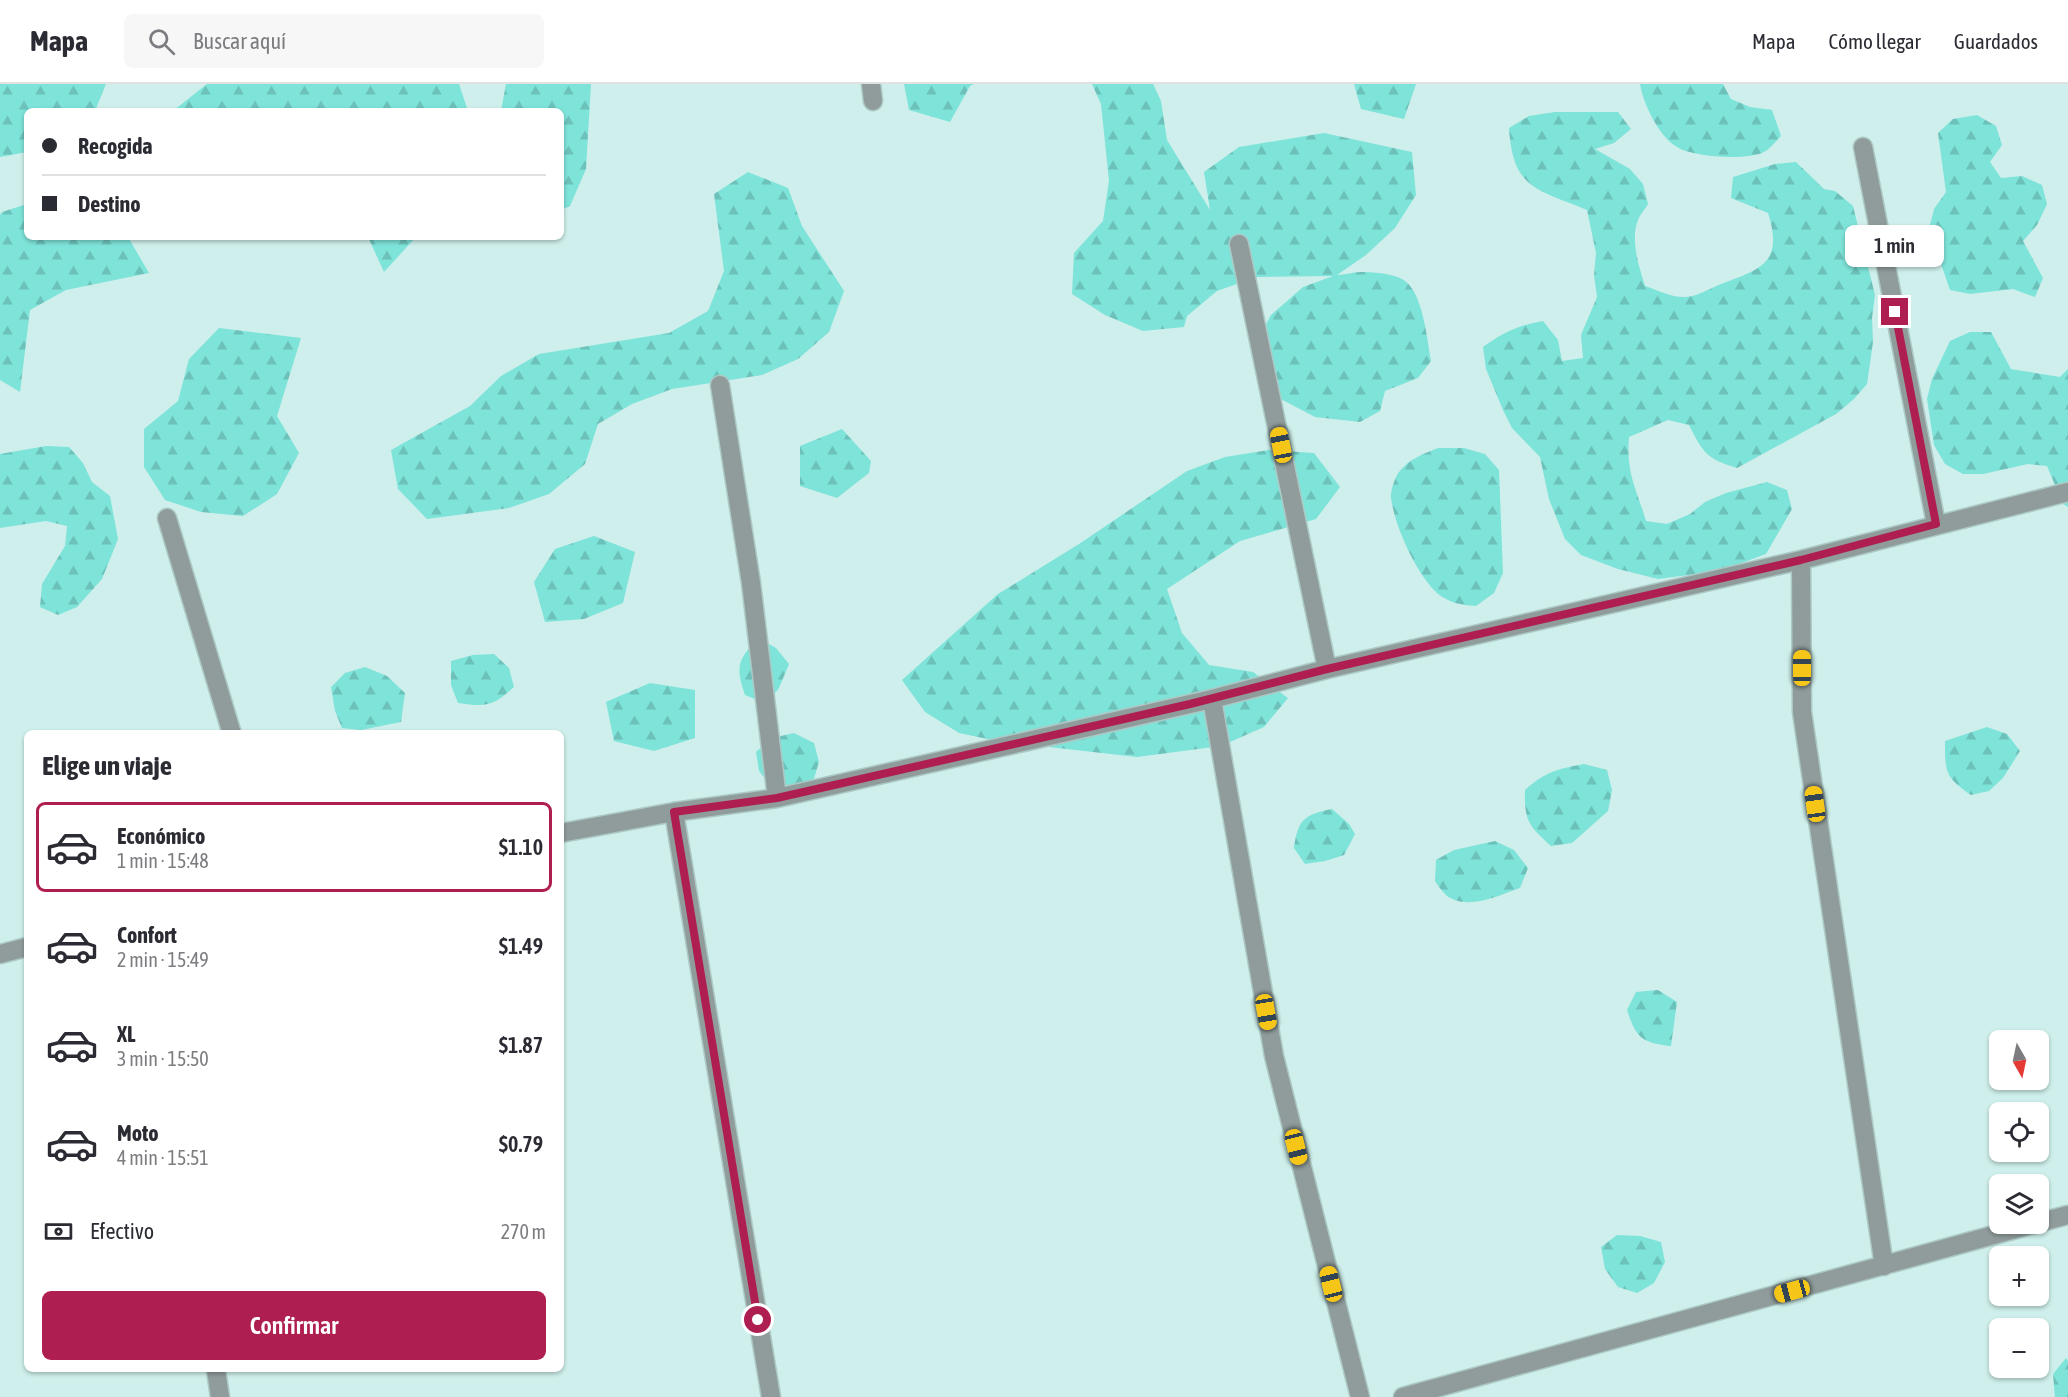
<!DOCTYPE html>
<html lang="es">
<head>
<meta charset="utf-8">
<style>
	:root { --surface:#fff; --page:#f7f7f7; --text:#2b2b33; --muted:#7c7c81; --line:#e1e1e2; --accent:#af1e50 }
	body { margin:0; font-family:"Asap Condensed",sans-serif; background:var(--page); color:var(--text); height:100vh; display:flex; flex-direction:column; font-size:22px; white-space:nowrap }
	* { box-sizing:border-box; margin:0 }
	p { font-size:20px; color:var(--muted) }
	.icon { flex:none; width:33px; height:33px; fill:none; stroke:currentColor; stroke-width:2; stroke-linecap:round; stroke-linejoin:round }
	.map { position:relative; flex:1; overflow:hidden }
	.details { position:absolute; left:24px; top:646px; width:540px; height:642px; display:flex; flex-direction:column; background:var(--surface); border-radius:9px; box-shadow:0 2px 4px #0004 }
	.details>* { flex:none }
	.banner { position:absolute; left:24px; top:24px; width:540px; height:132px; border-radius:9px; box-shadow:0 2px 4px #0004; display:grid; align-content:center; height:132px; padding:0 18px; background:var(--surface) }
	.needle { width:39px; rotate:171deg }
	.buttons { position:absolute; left:1989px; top:946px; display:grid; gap:12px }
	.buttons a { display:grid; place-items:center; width:60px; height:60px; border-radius:9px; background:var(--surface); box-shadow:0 2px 4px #0004; font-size:30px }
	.end { position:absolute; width:27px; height:27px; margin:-14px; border:8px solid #af1e50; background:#fff; box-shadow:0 0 0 3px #fff }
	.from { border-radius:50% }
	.bubble { position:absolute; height:42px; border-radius:9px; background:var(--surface); box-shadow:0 2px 4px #0004; font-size:20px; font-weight:600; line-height:42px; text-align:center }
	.car { position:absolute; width:18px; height:36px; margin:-18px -9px; border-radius:8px; box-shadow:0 0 4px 2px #0007; background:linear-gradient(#f5c518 24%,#345 0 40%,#f5c518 0 76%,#345 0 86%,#f5c518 0) }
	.banner b { display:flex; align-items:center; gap:21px; height:57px; font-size:22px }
	.banner b+b { border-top:2px solid var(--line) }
	.banner i { width:15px; height:15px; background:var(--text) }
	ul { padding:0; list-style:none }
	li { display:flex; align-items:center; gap:18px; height:90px; margin:0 12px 9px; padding:0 6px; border:3px solid transparent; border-radius:9px }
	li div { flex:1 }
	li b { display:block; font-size:22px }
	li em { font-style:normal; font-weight:600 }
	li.selected { border-color:var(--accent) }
	li>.icon { width:54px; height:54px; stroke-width:1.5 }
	h2 { padding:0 18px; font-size:27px; line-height:72px }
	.pay { display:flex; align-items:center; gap:15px; height:66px; padding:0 18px; font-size:22px }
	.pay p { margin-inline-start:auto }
	.action { display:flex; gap:12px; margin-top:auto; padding:12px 18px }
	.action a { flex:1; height:69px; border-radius:9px; background:var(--accent); color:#fff; font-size:24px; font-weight:600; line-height:69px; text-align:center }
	header { display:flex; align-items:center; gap:36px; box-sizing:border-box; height:84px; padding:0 30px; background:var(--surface); border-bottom:2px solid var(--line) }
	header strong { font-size:28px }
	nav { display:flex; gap:33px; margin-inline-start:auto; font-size:21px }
	.search { width:420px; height:54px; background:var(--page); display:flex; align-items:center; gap:15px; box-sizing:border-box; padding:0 21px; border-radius:9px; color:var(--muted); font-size:22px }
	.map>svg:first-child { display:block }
	.forest { fill:url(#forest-firs) }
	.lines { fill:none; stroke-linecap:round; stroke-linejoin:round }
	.street-casing { stroke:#acc9c5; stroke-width:21 }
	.street { stroke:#8f9c9b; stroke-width:18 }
	.route { stroke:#af1e50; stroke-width:8 }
</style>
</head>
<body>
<header>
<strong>Mapa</strong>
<div class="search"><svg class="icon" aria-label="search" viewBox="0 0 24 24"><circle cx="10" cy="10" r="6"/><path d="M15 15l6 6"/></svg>Buscar aquí</div>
<nav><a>Mapa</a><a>Cómo llegar</a><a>Guardados</a></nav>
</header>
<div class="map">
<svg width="2068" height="1313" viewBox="0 0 2068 1313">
	<defs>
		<pattern id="forest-firs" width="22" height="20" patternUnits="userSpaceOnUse" patternTransform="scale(1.5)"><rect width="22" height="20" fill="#7ee3d9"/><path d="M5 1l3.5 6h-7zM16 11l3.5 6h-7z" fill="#6cc2ba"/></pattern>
	</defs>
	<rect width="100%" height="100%" fill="#ceefeb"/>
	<path class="forest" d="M 0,0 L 106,0 L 95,27 L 27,27 L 27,68 L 0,73 Z
		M 207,0 L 459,0 L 467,24 L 467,27 L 173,27 Z
		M 506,0 L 591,0 L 586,85 L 570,122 L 561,126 L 561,27 L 501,27 Z
		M 904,0 L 974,0 L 970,2 L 950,38 L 909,26 Z
		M 1092,0 L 1153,0 L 1161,17 L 1167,56 L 1210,126 L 1204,88 L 1239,63 L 1324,49 L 1412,68 L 1416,111 L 1395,144 L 1366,171 L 1337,191 C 1345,191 1353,188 1360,188 C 1372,188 1391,189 1402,195 C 1423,206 1427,255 1431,277 L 1418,294 L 1385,307 L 1380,327 L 1360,338 L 1315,333 L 1275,312 L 1260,251 L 1271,231 L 1303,203 L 1333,192 L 1257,193 L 1217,207 L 1187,232 L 1184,243 L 1143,247 L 1105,231 L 1072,210 L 1074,169 L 1103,137 L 1109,97 L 1101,20 Z
		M 1354,0 L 1416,0 L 1404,35 L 1361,25 Z
		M 1640,0 L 1723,0 L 1731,15 L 1750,23 L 1772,26 L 1781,52 C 1776,57 1770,65 1764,68 C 1747,77 1692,73 1677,63 C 1659,53 1643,19 1640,0 Z
		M 1555,28 L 1618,28 L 1631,45 L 1614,59 L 1595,65 L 1630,85 L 1643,100 L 1648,120 C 1645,125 1640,131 1638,136 C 1630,155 1639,183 1645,202 C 1657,206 1673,214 1686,213 C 1696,213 1711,204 1721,200 C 1761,185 1784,179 1768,129 L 1731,114 L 1733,93 L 1775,80 L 1796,78 L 1824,105 L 1835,107 L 1853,122 L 1875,211 L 1872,234 L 1873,258 L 1867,300 L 1854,315 L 1836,330 L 1737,384 C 1707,375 1703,369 1689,341 L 1668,336 L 1629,353 C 1626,390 1636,403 1646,437 L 1667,440 L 1690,430 L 1705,418 L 1726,409 L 1767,398 L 1787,406 L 1792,425 L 1766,470 L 1720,487 L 1658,495 L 1618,485 L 1581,471 L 1565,455 L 1549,415 L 1540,373 L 1512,344 L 1503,326 L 1486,285 L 1483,263 C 1502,249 1519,241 1543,237 L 1558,256 L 1562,277 L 1583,274 L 1581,251 L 1597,213 L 1594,191 L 1596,169 L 1587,126 C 1537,105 1513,106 1509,44 L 1529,32 Z
		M 1977,31 L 1996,42 L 2002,61 L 1990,78 L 2001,94 L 2022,92 L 2042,101 L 2047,120 L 2037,141 L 2023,157 L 2043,194 L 2035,213 L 2013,205 L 1970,210 L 1950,206 L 1929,145 L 1934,125 L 1946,108 L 1938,49 L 1953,35 Z
		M 748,88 L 788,104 L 802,142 L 844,207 L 829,248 L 798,275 L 762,291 L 672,305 L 632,320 L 598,340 L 585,380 L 549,410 L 509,424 L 427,435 L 398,405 L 391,366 L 470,322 L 501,292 L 539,270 L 669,249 L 708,227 L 724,187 L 714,110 Z
		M 27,120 L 27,153 L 128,153 L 149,189 L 66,206 L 30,226 L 20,308 L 0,296 L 0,131 L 2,128 Z
		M 368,153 L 416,153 L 384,188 Z
		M 219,244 L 301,254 L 277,332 L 299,369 L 277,410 L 243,432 L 201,428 L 165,416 L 144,383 L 144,345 L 178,317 L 189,275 Z
		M 1970,248 L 1991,248 L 2011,285 L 2060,293 L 2068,285 L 2068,423 L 2063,420 L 2047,382 L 2028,380 L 1983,390 L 1963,390 L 1945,380 L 1934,361 L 1927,315 L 1932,295 L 1950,257 Z
		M 842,345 L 871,377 L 869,389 L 837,414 L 800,402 L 800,362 Z
		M 46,362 L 69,363 L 83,379 L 92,398 L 110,412 L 118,455 L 102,495 L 77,523 L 58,531 L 40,523 L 42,500 L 65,462 L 67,442 L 46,437 L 0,444 L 0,370 Z
		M 1438,364 L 1464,364 L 1485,370 L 1499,386 L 1503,489 L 1494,509 L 1476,522 C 1461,521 1449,519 1437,509 C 1416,489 1395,443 1391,414 C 1390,408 1395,393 1399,388 C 1409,375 1423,370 1438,364 Z
		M 1269,366 L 1314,369 L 1340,403 L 1316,435 L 1240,457 L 1167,505 L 1182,549 L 1209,581 L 1253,588 L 1288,614 L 1264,643 L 1221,662 L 1137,673 L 997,657 L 959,649 L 925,628 L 902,596 L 998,510 L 1079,460 L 1187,387 L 1225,373 Z
		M 594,452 L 635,468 L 623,519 L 584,535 L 545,538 L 534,498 L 555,465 Z
		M 758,554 L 776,564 L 789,580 L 779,604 L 767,620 L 745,611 C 735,582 738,576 758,554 Z
		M 494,570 L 509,584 L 514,603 C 492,623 486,623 458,619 L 451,601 L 451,577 L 473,571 Z
		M 365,583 L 387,592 L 405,609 L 401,638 L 361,646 L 342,644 L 335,627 L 331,603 L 345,589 Z
		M 650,599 L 695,606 L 695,654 L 654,667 L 614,657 L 606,618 Z
		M 1987,643 L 2007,650 L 2020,667 L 2003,694 L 1989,707 L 1971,711 C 1945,693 1945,688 1945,657 Z
		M 794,649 L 814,659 L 819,678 L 813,698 L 772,703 L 759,687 L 756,668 L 772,654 Z
		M 1584,680 L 1607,686 L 1612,706 L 1608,727 L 1572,759 L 1551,762 C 1529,742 1524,737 1525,706 C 1545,688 1557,685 1584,680 Z
		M 1332,725 L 1349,740 L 1355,750 L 1344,771 L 1325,777 L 1305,780 L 1294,764 C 1298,735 1304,731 1332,725 Z
		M 1495,757 L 1514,766 L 1528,784 L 1520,804 C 1499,811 1469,827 1447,812 C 1443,808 1438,802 1435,797 L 1436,776 L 1454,766 Z
		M 1658,906 L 1677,918 L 1671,962 C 1641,959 1636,953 1627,926 L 1636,908 Z
		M 1617,1151 L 1640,1152 L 1661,1158 L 1665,1178 L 1654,1199 L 1637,1209 L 1618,1203 L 1605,1185 L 1601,1163 Z
		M 2066,1274 L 2068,1277 L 2068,1313 L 2055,1313 L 2053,1290 Z"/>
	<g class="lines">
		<defs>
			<path id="street" d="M 871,0 L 873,17
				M 1863,63 L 1936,440
				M 1239,160 L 1327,585
				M 720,301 L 751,499 L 777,714
				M 167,434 L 232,650
				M 1801,476 L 1802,628 L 1884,1182
				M 1212,615 L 1274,972 L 1360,1313
				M 674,728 L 771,1313
				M 561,749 L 674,728 L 777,714 L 1212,615 L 1327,585 L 1801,476 L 2068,408
				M 0,870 L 27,863
				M 2038,1139 L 2068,1131
				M 216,1286 L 220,1313
				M 1403,1313 L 2034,1140"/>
		</defs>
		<use href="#street" class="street-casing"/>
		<use href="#street" class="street"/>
	</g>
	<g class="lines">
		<path class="route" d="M 758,1236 L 674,728 L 777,714 L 1190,620 L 1327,585 L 1801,476 L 1936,440 L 1895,228"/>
	</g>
</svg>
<div class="buttons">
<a><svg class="needle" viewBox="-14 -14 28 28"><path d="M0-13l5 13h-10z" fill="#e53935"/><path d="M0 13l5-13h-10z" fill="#7c7c81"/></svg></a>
<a><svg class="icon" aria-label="locate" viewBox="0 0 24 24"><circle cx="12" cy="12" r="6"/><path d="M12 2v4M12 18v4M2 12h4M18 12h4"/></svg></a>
<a><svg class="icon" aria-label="layers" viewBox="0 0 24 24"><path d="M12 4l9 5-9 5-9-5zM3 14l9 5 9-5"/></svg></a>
<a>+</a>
<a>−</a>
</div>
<i class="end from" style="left:758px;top:1236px"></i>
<i class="end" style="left:1895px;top:228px"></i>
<div class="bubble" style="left:1845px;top:141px;width:99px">1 min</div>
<i class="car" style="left:1281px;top:361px;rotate:349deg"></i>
<i class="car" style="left:1802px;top:584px;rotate:0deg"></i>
<i class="car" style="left:1815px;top:720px;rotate:352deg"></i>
<i class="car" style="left:1266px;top:928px;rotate:170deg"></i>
<i class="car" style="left:1296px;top:1063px;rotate:166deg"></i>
<i class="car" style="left:1331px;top:1200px;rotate:346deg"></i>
<i class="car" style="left:1792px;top:1207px;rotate:255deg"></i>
<div class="banner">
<b><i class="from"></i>Recogida</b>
<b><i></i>Destino</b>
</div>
<section class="details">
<h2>Elige un viaje</h2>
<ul>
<li class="selected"><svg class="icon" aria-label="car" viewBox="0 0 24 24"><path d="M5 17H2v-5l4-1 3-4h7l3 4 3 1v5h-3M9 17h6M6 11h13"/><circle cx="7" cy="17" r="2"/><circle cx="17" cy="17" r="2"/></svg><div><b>Económico</b><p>1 min · 15:48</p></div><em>$1.10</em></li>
<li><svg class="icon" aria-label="car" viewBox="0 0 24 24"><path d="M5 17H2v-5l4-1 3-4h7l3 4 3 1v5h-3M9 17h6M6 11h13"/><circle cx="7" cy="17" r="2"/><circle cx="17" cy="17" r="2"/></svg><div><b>Confort</b><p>2 min · 15:49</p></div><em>$1.49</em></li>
<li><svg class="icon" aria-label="car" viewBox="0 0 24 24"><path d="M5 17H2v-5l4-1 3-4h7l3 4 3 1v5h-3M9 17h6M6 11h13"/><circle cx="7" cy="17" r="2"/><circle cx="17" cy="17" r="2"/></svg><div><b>XL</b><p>3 min · 15:50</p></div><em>$1.87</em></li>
<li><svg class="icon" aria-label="car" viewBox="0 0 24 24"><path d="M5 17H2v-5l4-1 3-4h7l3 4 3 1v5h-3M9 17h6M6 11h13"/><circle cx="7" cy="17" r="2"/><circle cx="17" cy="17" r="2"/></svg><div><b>Moto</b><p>4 min · 15:51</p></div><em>$0.79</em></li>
</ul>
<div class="pay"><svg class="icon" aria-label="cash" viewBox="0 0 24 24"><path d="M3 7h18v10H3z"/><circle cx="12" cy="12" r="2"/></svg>Efectivo<p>270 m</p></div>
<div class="action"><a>Confirmar</a></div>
</section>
</div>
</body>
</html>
